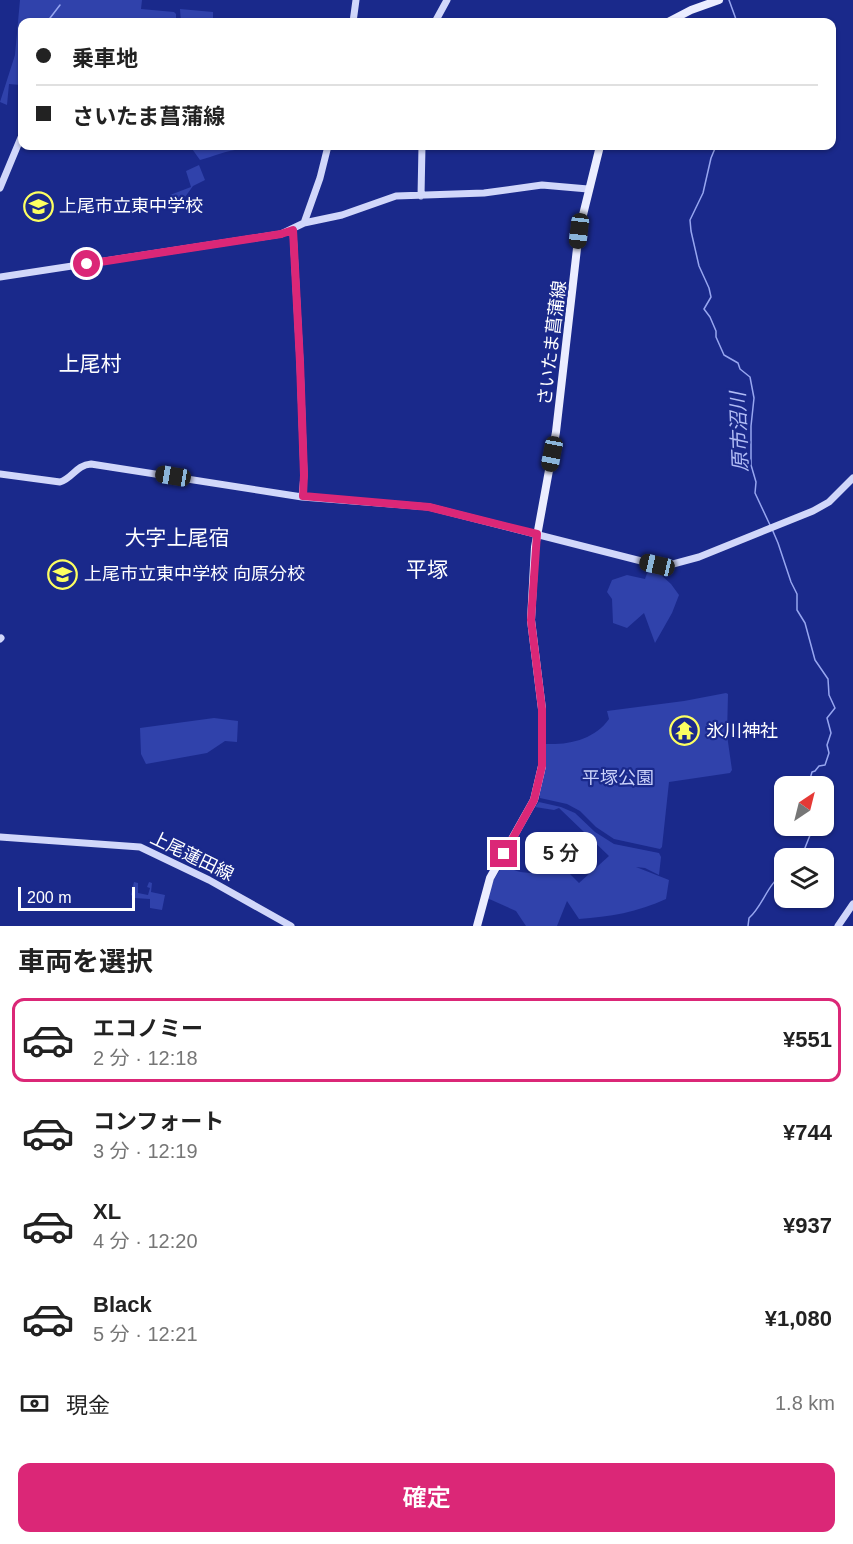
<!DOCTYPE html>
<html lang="ja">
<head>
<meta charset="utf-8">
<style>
	:root { --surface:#fff; --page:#f2f2f2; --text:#222; --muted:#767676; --line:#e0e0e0; --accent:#db2777 }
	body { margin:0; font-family:Arial,"Noto Sans JP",sans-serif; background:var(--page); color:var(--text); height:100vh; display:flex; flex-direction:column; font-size:22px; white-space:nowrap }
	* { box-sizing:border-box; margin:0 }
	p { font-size:20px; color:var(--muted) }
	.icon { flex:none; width:33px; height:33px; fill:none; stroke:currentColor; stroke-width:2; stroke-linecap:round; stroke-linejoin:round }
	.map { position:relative; height:926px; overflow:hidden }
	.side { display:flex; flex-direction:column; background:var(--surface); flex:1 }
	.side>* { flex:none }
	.banner { position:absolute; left:18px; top:18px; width:818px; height:132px; border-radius:12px; box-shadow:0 2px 4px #0004; display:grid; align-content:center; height:132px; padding:0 18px; background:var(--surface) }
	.needle { width:39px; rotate:35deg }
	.tools { position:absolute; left:774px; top:776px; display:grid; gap:12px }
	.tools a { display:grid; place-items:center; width:60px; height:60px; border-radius:12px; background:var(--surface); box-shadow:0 2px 4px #0004; font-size:30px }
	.scale { position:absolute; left:18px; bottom:15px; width:117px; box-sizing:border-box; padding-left:6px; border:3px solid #fff; border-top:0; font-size:16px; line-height:21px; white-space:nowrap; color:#fff; -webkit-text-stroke:4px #1a298b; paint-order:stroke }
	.end { position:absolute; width:27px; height:27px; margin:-14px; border:8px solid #db2777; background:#fff; box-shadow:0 0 0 3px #fff }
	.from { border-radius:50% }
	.bubble { position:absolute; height:42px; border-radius:12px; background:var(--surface); box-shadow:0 2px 4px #0004; font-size:20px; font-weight:600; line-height:42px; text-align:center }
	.car { position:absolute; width:18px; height:36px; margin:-18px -9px; border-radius:8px; box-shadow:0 0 4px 2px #0007; background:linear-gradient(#222 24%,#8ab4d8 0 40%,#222 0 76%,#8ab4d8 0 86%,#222 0) }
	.banner b { display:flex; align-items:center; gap:21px; height:57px; font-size:22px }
	.banner b+b { border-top:2px solid var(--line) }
	.banner i { width:15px; height:15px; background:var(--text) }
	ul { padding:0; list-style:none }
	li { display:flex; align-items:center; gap:18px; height:84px; margin:0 12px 9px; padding:0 6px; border:3px solid transparent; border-radius:12px }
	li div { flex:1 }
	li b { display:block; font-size:22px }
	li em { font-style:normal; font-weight:600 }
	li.current { border-color:var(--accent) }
	li>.icon { width:54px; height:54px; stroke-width:1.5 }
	h2 { padding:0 18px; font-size:27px; line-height:72px }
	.pay { display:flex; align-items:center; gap:15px; height:66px; padding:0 18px; font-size:22px }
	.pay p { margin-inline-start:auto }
	.primary-button { display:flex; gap:12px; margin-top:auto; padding:12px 18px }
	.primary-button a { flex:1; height:69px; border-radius:12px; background:var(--accent); color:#fff; font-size:24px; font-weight:600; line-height:69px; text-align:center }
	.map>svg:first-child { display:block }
	.green { fill:#3042ab }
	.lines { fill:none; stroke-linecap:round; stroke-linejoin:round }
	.stream { stroke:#97a6f0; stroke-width:1.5 }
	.secondary { stroke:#d1d7fa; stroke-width:7 }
	.primary { stroke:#ebedff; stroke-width:8 }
	.route { stroke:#db2777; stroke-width:8 }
	.labels { text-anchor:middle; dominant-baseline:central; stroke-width:4.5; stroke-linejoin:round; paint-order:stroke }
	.poi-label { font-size:18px; fill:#fff; stroke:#1a298b; text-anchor:start }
	.street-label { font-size:18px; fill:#fff; stroke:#1a298b }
	.park-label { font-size:18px; fill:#cad1fa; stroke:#1a298b }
	.water-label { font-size:20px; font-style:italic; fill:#b0bbf5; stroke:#1a298b }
	.quarter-label { font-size:21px; fill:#fff; stroke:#1a298b }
</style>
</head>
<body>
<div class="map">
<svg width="853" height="926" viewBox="0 0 853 926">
	<rect width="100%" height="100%" fill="#1a298b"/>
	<path class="green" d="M 20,0 L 142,0 L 141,9 L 174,12 L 176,14 L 176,22 L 22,22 L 22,109 L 19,109 L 21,85 L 9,84 L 7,105 L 0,102 L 15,55 Z
		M 180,9 L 213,12 L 213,22 L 181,22 Z
		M 190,146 L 241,146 L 240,149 C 226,151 214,156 200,160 Z
		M 199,165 L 205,180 L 193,186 L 175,211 L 170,195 L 191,187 L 186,171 Z
		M 650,565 L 671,584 L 679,595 L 672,613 L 655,643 L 644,613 L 627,628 L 613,623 L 612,599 L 607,592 L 612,580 L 627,575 L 645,579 Z
		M 726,693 L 728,694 L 727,735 L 732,770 L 730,773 L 669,782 L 662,847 L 660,849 L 614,839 L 596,827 L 580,811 L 567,804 L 540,798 L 539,795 L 542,781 L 546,744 C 570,745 595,739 609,719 L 607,711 L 684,701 Z
		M 214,718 L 238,721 L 237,742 L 225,741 L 207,753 L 146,764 L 141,754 L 140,728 Z
		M 539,802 L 561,807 L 575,813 L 595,832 L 614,844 L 659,853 L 661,857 L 659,875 L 645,868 L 636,867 L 669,880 L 666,899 C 638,912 609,917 579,919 L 567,901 L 557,926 L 526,926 L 516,911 L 487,898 L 493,881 L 503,865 C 526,878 539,872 564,868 L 579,883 L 609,856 L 559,808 L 554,810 L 535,807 Z
		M 134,882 L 138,883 L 138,893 L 148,895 L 150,888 L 147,887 L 149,882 L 152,883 L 151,892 L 165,895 L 162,910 L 150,908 L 150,899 L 134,898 L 133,896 L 131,895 Z"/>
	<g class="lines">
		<path class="stream" d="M 729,0 L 737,22
			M 47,22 L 60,5
			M 716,146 L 711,158 L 703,193 L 690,220 L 691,231 L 699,266 L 709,288 L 711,297 L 704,309 L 710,317 L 716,331 L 716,337 L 724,355 L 738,363 L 740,369 L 750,377 L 754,398 L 751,426 L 751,465 L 756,482 L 755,493 L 770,525
			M 772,529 L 778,543 L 791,582 L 797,594 L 797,610 L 805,623 L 815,660 L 828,679 L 829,695 L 835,708 L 827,718 L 831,733 L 827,745 L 829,753 L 825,765 L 819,766 L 815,771 L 812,772 L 808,786
			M 801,858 L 814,825
			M 748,926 L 749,918 C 763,906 768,882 784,874"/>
		<path class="secondary" d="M 353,22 L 356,0
			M 435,22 L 447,0
			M 0,188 L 22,135
			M 421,196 L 422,146
			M 304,223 L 320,178 L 328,146
			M 293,230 L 300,362 L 304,475 L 302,497
			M 0,277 L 281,234 L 304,223 L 342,215 L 396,196 L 484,193 L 542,185 L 588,189
			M 0,474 L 60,482 C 73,478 76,465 91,464 L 302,497 L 429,507 L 657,565 L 673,564 L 699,557 L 813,511 L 829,502 L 853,478
			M 0,639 L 1,638
			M 0,837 L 140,847 L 209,880 L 291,926
			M 838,926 L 853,904"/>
		<path class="primary" d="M 668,22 L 691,10 L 719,0
			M 477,926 L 490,878 L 534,800 L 542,766 L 542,709 L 531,620 L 535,547 L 556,432 L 579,231 L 600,146"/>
	</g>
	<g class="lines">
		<path class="route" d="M 87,264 L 281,234 L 293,230 L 300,362 L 304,475 L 303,496 L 429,507 L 537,534 L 531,620 L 542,709 L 542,766 L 534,800 L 504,854"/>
	</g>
	<defs>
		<symbol id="school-ring" viewBox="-11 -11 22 22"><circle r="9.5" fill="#1a298b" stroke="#fdff61" stroke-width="1.5"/><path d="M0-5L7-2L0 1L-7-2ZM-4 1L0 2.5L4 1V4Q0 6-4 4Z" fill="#fdff61"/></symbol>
		<symbol id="temple-ring" viewBox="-11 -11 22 22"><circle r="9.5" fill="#1a298b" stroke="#fdff61" stroke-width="1.5"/><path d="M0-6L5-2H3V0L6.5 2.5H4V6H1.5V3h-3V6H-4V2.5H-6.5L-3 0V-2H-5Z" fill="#fdff61"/></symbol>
	</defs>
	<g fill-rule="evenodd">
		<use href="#school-ring" x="22" y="190" width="33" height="33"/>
		<use href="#school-ring" x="46" y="558" width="33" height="33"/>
		<use href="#temple-ring" x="668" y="714" width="33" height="33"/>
	</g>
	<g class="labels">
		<g class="poi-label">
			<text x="59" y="206">上尾市立東中学校</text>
			<text x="84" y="574">上尾市立東中学校 向原分校</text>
			<text x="706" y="731">氷川神社</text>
		</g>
		<g class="street-label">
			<text transform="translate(552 343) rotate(-83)">さいたま菖蒲線</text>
			<text transform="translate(192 856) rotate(26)">上尾蓮田線</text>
		</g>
		<g class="park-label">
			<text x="618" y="778">平塚公園</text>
		</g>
		<g class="water-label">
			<text transform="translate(739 432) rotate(-92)">原市沼川</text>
		</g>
		<g class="quarter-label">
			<text x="90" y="363">上尾村</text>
			<text x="177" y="537">大字上尾宿</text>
			<text x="427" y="569">平塚</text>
		</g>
	</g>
</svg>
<div class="tools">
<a><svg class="needle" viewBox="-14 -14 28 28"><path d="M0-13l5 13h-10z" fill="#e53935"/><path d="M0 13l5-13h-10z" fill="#767676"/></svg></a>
<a><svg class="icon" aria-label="layers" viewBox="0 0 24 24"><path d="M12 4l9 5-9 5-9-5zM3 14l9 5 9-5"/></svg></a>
</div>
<div class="scale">200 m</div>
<i class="end from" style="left:87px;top:264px"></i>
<i class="end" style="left:504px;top:854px"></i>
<div class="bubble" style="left:525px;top:832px;width:72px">5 分</div>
<i class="car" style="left:579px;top:231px;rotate:187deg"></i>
<i class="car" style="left:552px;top:454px;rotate:191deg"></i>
<i class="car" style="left:173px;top:476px;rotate:279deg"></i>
<i class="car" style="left:657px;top:565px;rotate:283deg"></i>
<div class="banner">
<b><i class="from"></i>乗車地</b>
<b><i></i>さいたま菖蒲線</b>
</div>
</div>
<section class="side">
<h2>車両を選択</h2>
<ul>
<li class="current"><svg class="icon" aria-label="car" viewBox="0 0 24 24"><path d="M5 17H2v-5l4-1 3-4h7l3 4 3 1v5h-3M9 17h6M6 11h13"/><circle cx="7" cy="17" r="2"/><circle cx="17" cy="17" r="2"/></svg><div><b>エコノミー</b><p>2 分 · 12:18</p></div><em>¥551</em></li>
<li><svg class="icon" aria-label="car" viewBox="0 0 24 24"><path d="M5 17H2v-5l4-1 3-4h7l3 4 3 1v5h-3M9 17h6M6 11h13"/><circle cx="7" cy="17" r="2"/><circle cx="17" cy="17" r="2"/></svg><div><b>コンフォート</b><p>3 分 · 12:19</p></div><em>¥744</em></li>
<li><svg class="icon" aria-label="car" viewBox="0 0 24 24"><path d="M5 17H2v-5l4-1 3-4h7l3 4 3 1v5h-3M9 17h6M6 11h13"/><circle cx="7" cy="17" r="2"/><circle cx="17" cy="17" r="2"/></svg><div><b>XL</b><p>4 分 · 12:20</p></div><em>¥937</em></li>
<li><svg class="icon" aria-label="car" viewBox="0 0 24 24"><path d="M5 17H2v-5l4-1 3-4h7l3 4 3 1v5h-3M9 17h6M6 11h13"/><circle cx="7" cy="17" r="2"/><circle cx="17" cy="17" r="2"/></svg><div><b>Black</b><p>5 分 · 12:21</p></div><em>¥1,080</em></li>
</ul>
<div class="pay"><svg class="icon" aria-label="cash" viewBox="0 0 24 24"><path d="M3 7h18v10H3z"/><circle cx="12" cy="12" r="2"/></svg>現金<p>1.8 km</p></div>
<div class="primary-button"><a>確定</a></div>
</section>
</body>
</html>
